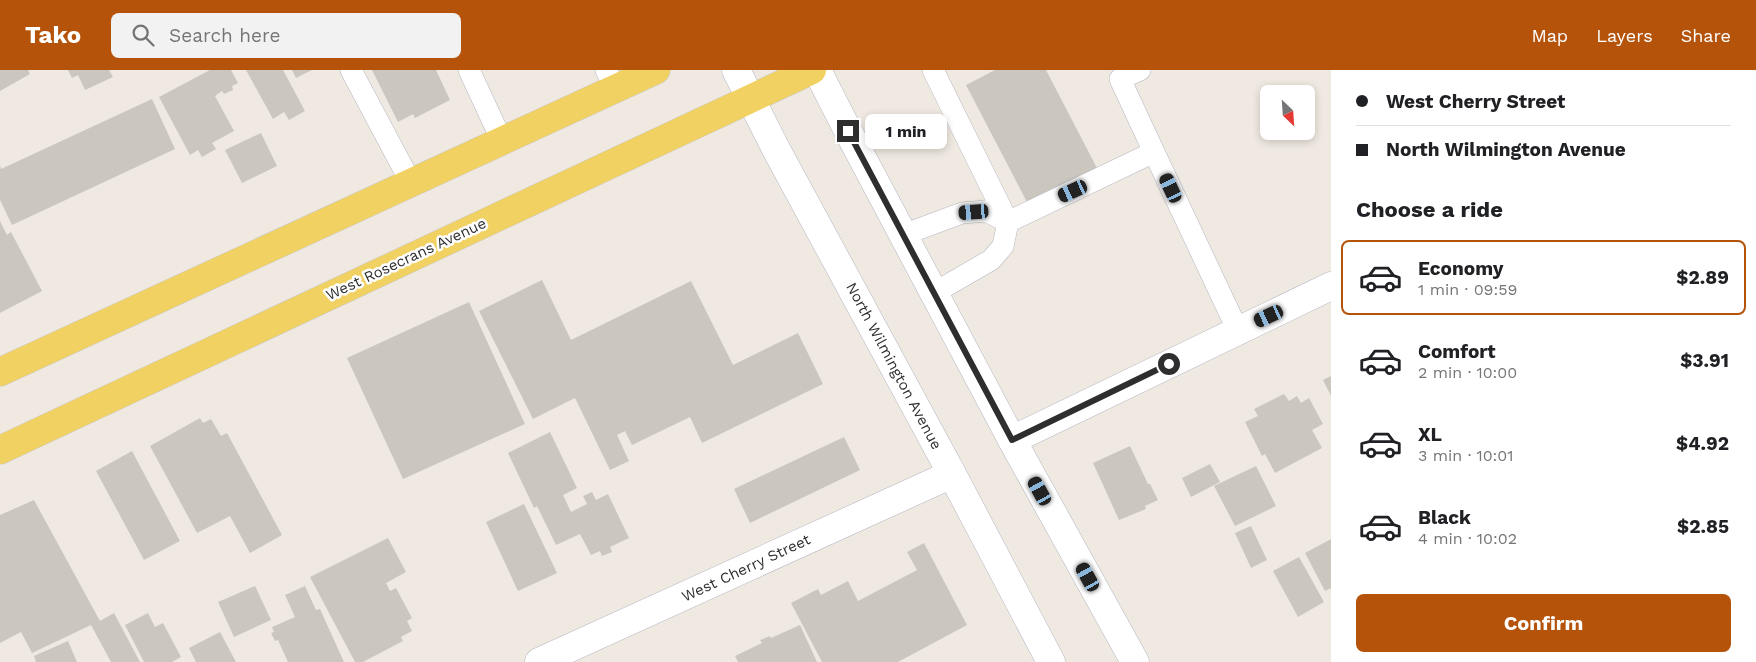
<!DOCTYPE html>
<html lang="en">
<head>
<meta charset="utf-8">
<style>
	:root { --surface:#fff; --page:#f2f2f2; --text:#202124; --muted:#757577; --line:#e0e0e0; --accent:#b45309 }
	body { margin:0; font-family:"Work Sans",sans-serif; background:var(--page); color:var(--text); height:100vh; display:flex; flex-direction:column; font-size:19px; white-space:nowrap }
	* { box-sizing:border-box; margin:0 }
	p { font-size:16px; color:var(--muted) }
	.icon { flex:none; width:28px; height:28px; fill:none; stroke:currentColor; stroke-width:2; stroke-linecap:round; stroke-linejoin:round }
	.map { position:relative; flex:1; overflow:hidden }
	.drawer { display:flex; flex-direction:column; background:var(--surface); width:425px }
	.drawer>* { flex:none }
	.top-card { display:grid; align-content:center; height:110px; padding:0 25px; background:var(--surface) }
	.needle { width:32px; rotate:155deg }
	.controls { position:absolute; left:1260px; top:15px; display:grid; gap:10px }
	.controls a { display:grid; place-items:center; width:55px; height:55px; border-radius:8px; background:var(--surface); box-shadow:0 2px 8px #0003; font-size:25px }
	.end { position:absolute; width:22px; height:22px; margin:-11px; border:6px solid #2e2e2e; background:#fff; box-shadow:0 0 0 2px #fff }
	.from { border-radius:50% }
	.bubble { position:absolute; height:35px; border-radius:8px; background:var(--surface); box-shadow:0 2px 8px #0003; font-size:16px; font-weight:700; line-height:35px; text-align:center }
	.car { position:absolute; width:15px; height:30px; margin:-15px -8px; border-radius:6px; box-shadow:0 0 4px 1px #0007; background:linear-gradient(#222 24%,#8ab4d8 0 40%,#222 0 76%,#8ab4d8 0 86%,#222 0) }
	.top-card b { display:flex; align-items:center; gap:18px; height:48px; font-size:19px }
	.top-card b+b { border-top:1px solid var(--line) }
	.top-card i { width:12px; height:12px; background:var(--text) }
	ul { padding:0; list-style:none }
	li { display:flex; align-items:center; gap:15px; height:75px; margin:0 10px 8px; padding:0 15px; border:2px solid transparent; border-radius:8px }
	li div { flex:1 }
	li b { display:block; font-size:19px }
	li em { font-style:normal; font-weight:700 }
	li.on { border-color:var(--accent) }
	li>.icon { width:45px; height:45px; stroke-width:1.5 }
	h2 { padding:0 25px; font-size:22px; line-height:60px }
	.button { display:flex; gap:10px; margin-top:auto; padding:10px 25px }
	.button a { flex:1; height:58px; border-radius:8px; background:var(--accent); color:#fff; font-size:20px; font-weight:700; line-height:58px; text-align:center }
	header { display:flex; align-items:center; gap:30px; box-sizing:border-box; height:70px; padding:0 25px; background:var(--accent); color:#fff }
	header strong { font-size:24px }
	nav { display:flex; gap:28px; margin-inline-start:auto; font-size:18px }
	.search { width:350px; height:45px; background:var(--page); display:flex; align-items:center; gap:12px; box-sizing:border-box; padding:0 18px; border-radius:8px; color:var(--muted); font-size:19px }
	main { display:flex; flex:1; min-height:0 }
	.map>svg:first-child { display:block }
	.building { fill:#cbc7bf }
	.lines { fill:none; stroke-linecap:round; stroke-linejoin:round }
	.service-casing { stroke:#b4b7c1; stroke-width:22 }
	.minor-casing { stroke:#b4b7c1; stroke-width:29 }
	.secondary-casing { stroke:#b4b7c1; stroke-width:29 }
	.primary-casing { stroke:#c9c9c9; stroke-width:29 }
	.service { stroke:#fff; stroke-width:21 }
	.minor { stroke:#fff; stroke-width:28 }
	.secondary { stroke:#fff; stroke-width:28 }
	.primary { stroke:#f2d163; stroke-width:28 }
	.route { stroke:#2e2e2e; stroke-width:6 }
	.labels { text-anchor:middle; dominant-baseline:central; stroke-width:5; stroke-linejoin:round; paint-order:stroke }
	.street-label { font-size:15px; fill:#2e2e2e; stroke:#fff }
</style>
</head>
<body>
<header>
<strong>Tako</strong>
<div class="search"><svg class="icon" aria-label="search" viewBox="0 0 24 24"><circle cx="10" cy="10" r="6"/><path d="M15 15l6 6"/></svg>Search here</div>
<nav><a>Map</a><a>Layers</a><a>Share</a></nav>
</header>
<main>
<div class="map">
<svg width="1331" height="592" viewBox="0 0 1331 592">
	<rect width="100%" height="100%" fill="#efe9e1"/>
	<path class="building" d="M 0,0 L 28,0 L 30,4 L 0,21 Z
		M 68,0 L 109,0 L 113,7 L 85,20 L 78,5 L 72,8 Z
		M 210,0 L 231,0 L 238,13 L 232,16 L 233,20 L 224,24 L 222,21 L 215,26 L 234,61 L 212,73 L 216,79 L 202,87 L 198,80 L 190,85 L 159,27 Z
		M 246,0 L 283,0 L 305,41 L 289,50 L 284,42 L 273,49 Z
		M 292,0 L 312,0 L 296,8 Z
		M 372,0 L 436,0 L 450,30 L 415,48 L 413,44 L 398,52 Z
		M 995,0 L 1046,0 L 1098,100 L 1029,136 L 966,15 Z
		M 152,29 L 175,79 L 12,155 L 0,130 L 0,95 L 1,99 Z
		M 261,63 L 277,96 L 242,113 L 225,80 Z
		M 0,151 L 7,165 L 11,162 L 42,221 L 0,243 Z
		M 542,210 L 571,270 L 691,211 L 733,295 L 798,263 L 823,314 L 702,373 L 690,347 L 632,375 L 625,361 L 617,365 L 629,391 L 610,400 L 575,328 L 533,349 L 479,241 Z
		M 469,232 L 525,354 L 403,409 L 347,288 Z
		M 1331,306 L 1331,326 L 1323,310 Z
		M 1284,324 L 1289,331 L 1297,326 L 1301,333 L 1309,328 L 1323,354 L 1312,360 L 1322,378 L 1275,403 L 1265,384 L 1262,386 L 1245,352 L 1258,346 L 1254,339 Z
		M 200,348 L 203,353 L 211,349 L 221,366 L 227,363 L 282,465 L 250,483 L 230,446 L 197,463 L 150,376 Z
		M 550,362 L 577,418 L 563,425 L 571,442 L 587,434 L 583,426 L 592,422 L 596,430 L 608,424 L 629,468 L 610,477 L 612,482 L 602,486 L 600,481 L 591,485 L 580,464 L 556,475 L 537,436 L 534,438 L 508,383 Z
		M 844,367 L 860,400 L 750,453 L 734,419 Z
		M 1130,376 L 1148,414 L 1150,414 L 1158,430 L 1145,436 L 1146,439 L 1119,450 L 1093,393 Z
		M 132,381 L 180,471 L 144,490 L 96,401 Z
		M 1210,394 L 1220,412 L 1191,427 L 1182,408 Z
		M 1256,396 L 1276,436 L 1235,456 L 1214,416 Z
		M 34,430 L 100,551 L 114,543 L 140,592 L 111,592 L 91,555 L 32,583 L 21,562 L 0,573 L 0,445 Z
		M 524,434 L 557,503 L 518,521 L 486,452 Z
		M 1251,456 L 1267,490 L 1251,498 L 1235,463 Z
		M 388,468 L 406,502 L 386,513 L 390,521 L 396,518 L 412,548 L 407,551 L 412,561 L 401,567 L 403,571 L 363,592 L 355,592 L 310,507 Z
		M 1331,469 L 1331,518 L 1325,521 L 1305,483 Z
		M 924,473 L 967,555 L 898,592 L 822,592 L 791,533 L 818,519 L 821,525 L 848,511 L 858,531 L 917,500 L 907,482 Z
		M 1299,487 L 1324,532 L 1298,547 L 1273,501 Z
		M 255,516 L 271,550 L 234,567 L 218,532 Z
		M 305,516 L 316,540 L 320,539 L 344,592 L 288,592 L 278,570 L 275,571 L 271,563 L 274,562 L 272,557 L 295,547 L 285,525 Z
		M 148,543 L 155,557 L 163,553 L 181,587 L 172,592 L 144,592 L 125,555 Z
		M 800,555 L 817,592 L 738,592 L 735,586 L 762,573 L 760,570 L 770,566 L 771,568 Z
		M 220,562 L 236,592 L 196,592 L 189,578 Z
		M 68,571 L 77,592 L 36,592 L 34,586 Z"/>
	<g class="lines">
		<defs>
			<path id="service" d="M 351,0 L 411,113
				M 469,0 L 502,71
				M 606,0 L 616,19
				M 933,0 L 1008,152 L 1154,82 L 1238,261
				M 1140,0 L 1120,9 L 1154,82
				M 903,165 L 962,143 L 986,141 L 1008,152 L 1003,176 L 991,190 L 934,223"/>
			<path id="minor" d="M 1012,370 L 1331,216
				M 539,592 L 952,404"/>
			<path id="secondary" d="M 736,0 L 777,81 L 952,404 L 1051,592
				M 817,0 L 848,61 L 1012,370 L 1135,592"/>
			<path id="primary" d="M 0,302 L 656,0
				M 0,380 L 812,0"/>
		</defs>
		<use href="#service" class="service-casing"/>
		<use href="#minor" class="minor-casing"/>
		<use href="#secondary" class="secondary-casing"/>
		<use href="#primary" class="primary-casing"/>
		<use href="#service" class="service"/>
		<use href="#minor" class="minor"/>
		<use href="#secondary" class="secondary"/>
		<use href="#primary" class="primary"/>
	</g>
	<g class="lines">
		<path class="route" d="M 848,61 L 1012,370 L 1169,294"/>
	</g>
	<g class="labels">
		<g class="street-label">
			<text transform="translate(406 189) rotate(-25)">West Rosecrans Avenue</text>
			<text transform="translate(894 296) rotate(62)">North Wilmington Avenue</text>
			<text transform="translate(746 498) rotate(-25)">West Cherry Street</text>
		</g>
	</g>
</svg>
<div class="controls">
<a><svg class="needle" viewBox="-14 -14 28 28"><path d="M0-13l5 13h-10z" fill="#e53935"/><path d="M0 13l5-13h-10z" fill="#757577"/></svg></a>
</div>
<i class="end from" style="left:1169px;top:294px"></i>
<i class="end" style="left:848px;top:61px"></i>
<div class="bubble" style="left:865px;top:44px;width:82px">1 min</div>
<i class="car" style="left:1171px;top:118px;rotate:335deg"></i>
<i class="car" style="left:1073px;top:121px;rotate:245deg"></i>
<i class="car" style="left:974px;top:142px;rotate:266deg"></i>
<i class="car" style="left:1269px;top:246px;rotate:245deg"></i>
<i class="car" style="left:1040px;top:421px;rotate:331deg"></i>
<i class="car" style="left:1088px;top:507px;rotate:331deg"></i>
</div>
<section class="drawer">
<div class="top-card">
<b><i class="from"></i>West Cherry Street</b>
<b><i></i>North Wilmington Avenue</b>
</div>
<h2>Choose a ride</h2>
<ul>
<li class="on"><svg class="icon" aria-label="car" viewBox="0 0 24 24"><path d="M5 17H2v-5l4-1 3-4h7l3 4 3 1v5h-3M9 17h6M6 11h13"/><circle cx="7" cy="17" r="2"/><circle cx="17" cy="17" r="2"/></svg><div><b>Economy</b><p>1 min · 09:59</p></div><em>$2.89</em></li>
<li><svg class="icon" aria-label="car" viewBox="0 0 24 24"><path d="M5 17H2v-5l4-1 3-4h7l3 4 3 1v5h-3M9 17h6M6 11h13"/><circle cx="7" cy="17" r="2"/><circle cx="17" cy="17" r="2"/></svg><div><b>Comfort</b><p>2 min · 10:00</p></div><em>$3.91</em></li>
<li><svg class="icon" aria-label="car" viewBox="0 0 24 24"><path d="M5 17H2v-5l4-1 3-4h7l3 4 3 1v5h-3M9 17h6M6 11h13"/><circle cx="7" cy="17" r="2"/><circle cx="17" cy="17" r="2"/></svg><div><b>XL</b><p>3 min · 10:01</p></div><em>$4.92</em></li>
<li><svg class="icon" aria-label="car" viewBox="0 0 24 24"><path d="M5 17H2v-5l4-1 3-4h7l3 4 3 1v5h-3M9 17h6M6 11h13"/><circle cx="7" cy="17" r="2"/><circle cx="17" cy="17" r="2"/></svg><div><b>Black</b><p>4 min · 10:02</p></div><em>$2.85</em></li>
</ul>
<div class="button"><a>Confirm</a></div>
</section>
</main>
</body>
</html>
